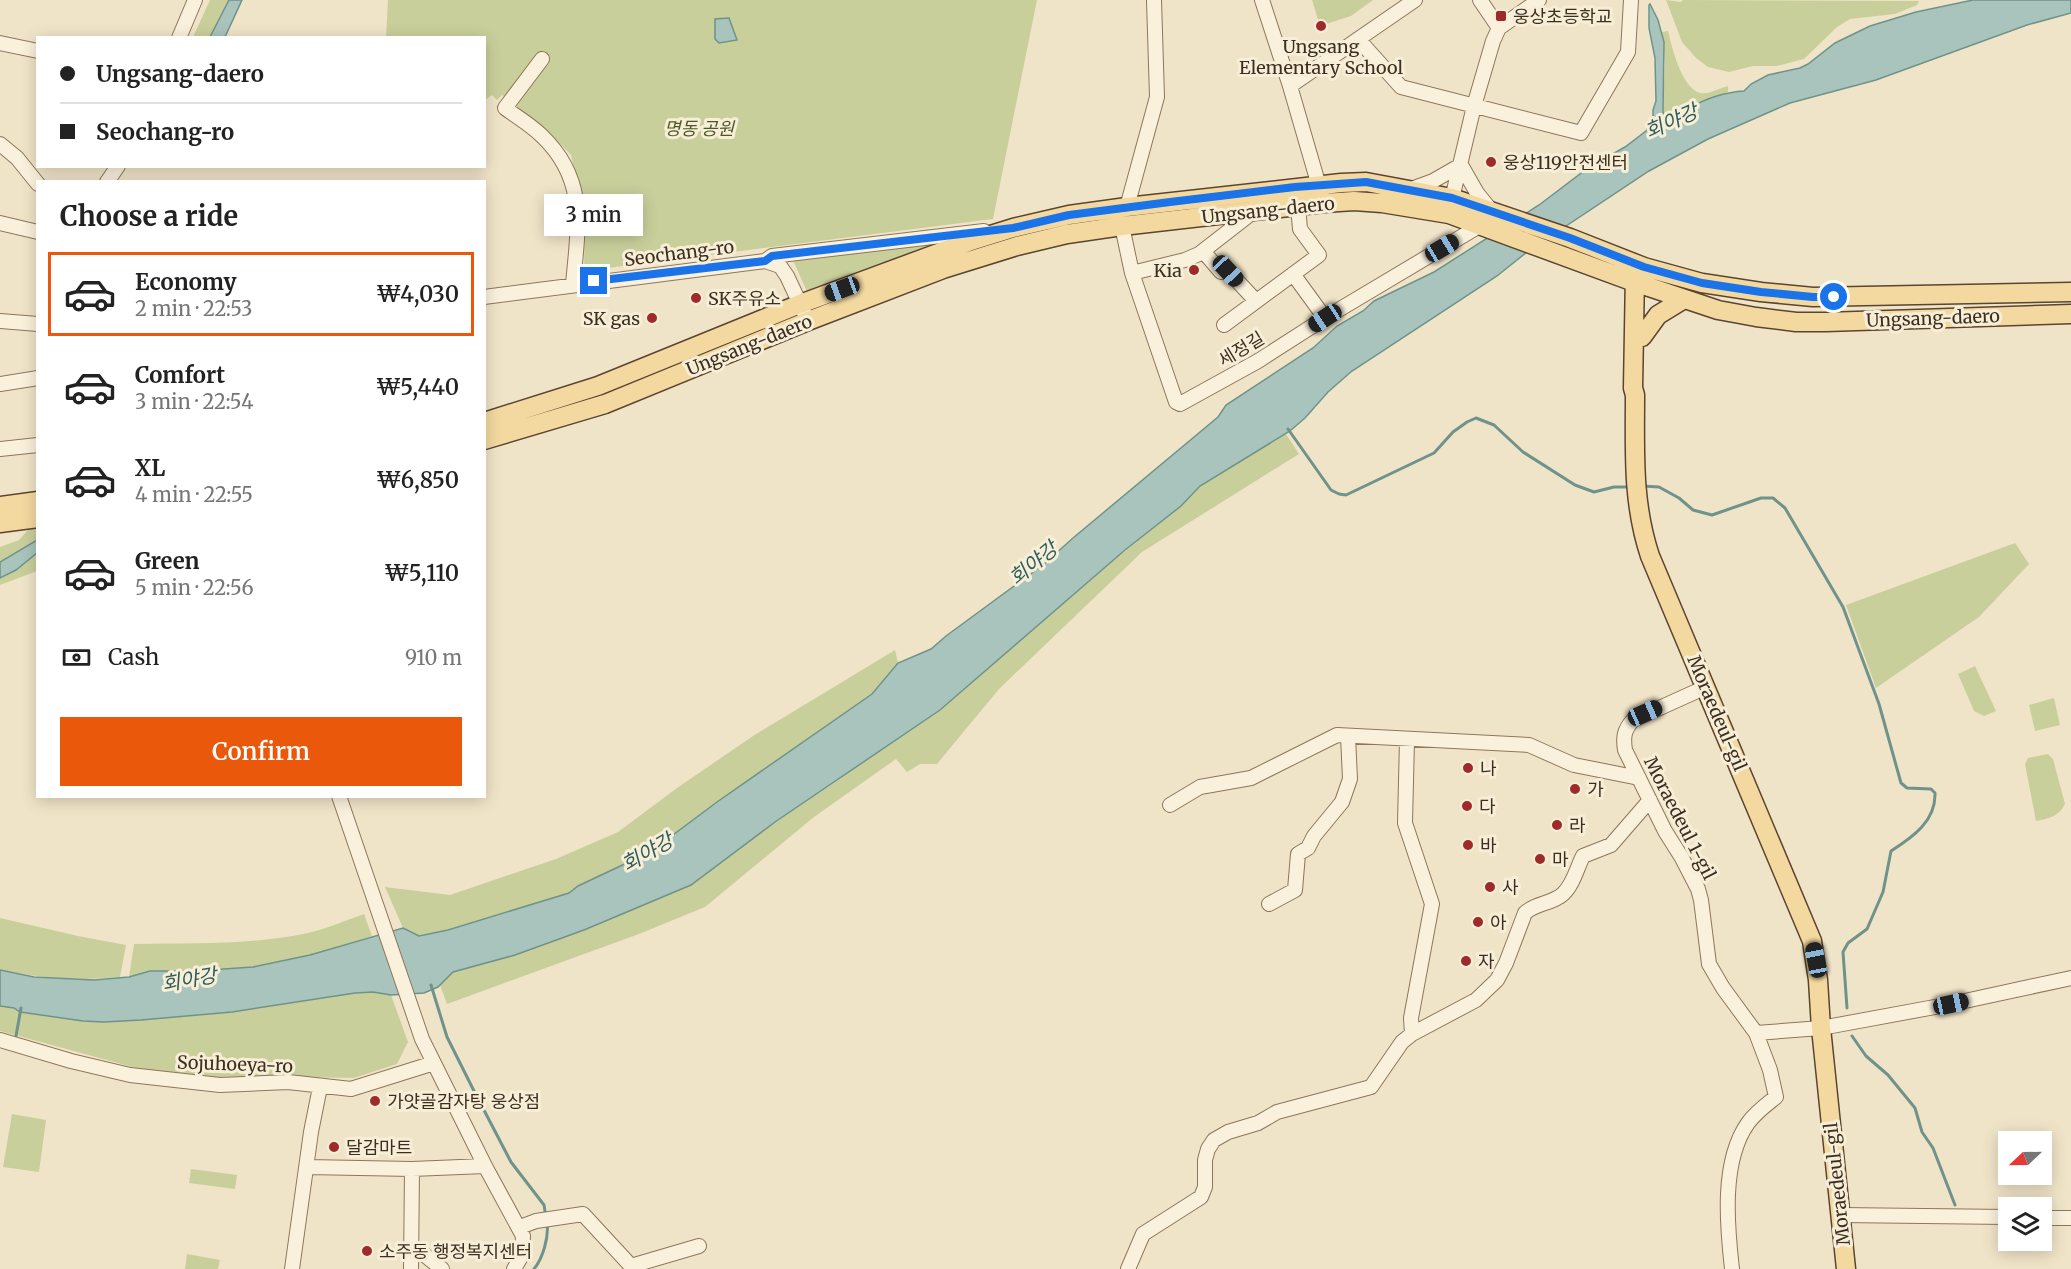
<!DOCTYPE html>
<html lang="en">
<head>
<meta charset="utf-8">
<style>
	:root { --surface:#fff; --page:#f6f6f6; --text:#222; --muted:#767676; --line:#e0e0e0; --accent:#ea580c }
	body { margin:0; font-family:Merriweather,"Noto Sans KR",serif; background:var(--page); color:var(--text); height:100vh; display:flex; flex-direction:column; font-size:22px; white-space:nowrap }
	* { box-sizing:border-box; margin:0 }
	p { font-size:20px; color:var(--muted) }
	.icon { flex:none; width:33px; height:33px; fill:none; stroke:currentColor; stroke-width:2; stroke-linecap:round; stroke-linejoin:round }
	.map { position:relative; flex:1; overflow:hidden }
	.sheet { position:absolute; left:36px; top:180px; width:450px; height:618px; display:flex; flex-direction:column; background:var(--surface); border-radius:0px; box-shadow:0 3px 15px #0003 }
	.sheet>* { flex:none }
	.guide { position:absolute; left:36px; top:36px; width:450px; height:132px; border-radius:0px; box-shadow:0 3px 15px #0003; display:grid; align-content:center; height:132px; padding:0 24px; background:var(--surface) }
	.needle { width:39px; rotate:248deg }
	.buttons { position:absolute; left:1998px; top:1131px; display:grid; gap:12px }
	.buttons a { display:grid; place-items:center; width:54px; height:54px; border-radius:0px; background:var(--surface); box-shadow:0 3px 15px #0003; font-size:30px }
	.end { position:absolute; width:27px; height:27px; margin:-14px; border:8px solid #1a73e8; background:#fff; box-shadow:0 0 0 3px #fff }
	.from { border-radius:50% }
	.bubble { position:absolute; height:42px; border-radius:0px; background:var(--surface); box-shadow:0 3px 15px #0003; font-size:20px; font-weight:600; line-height:42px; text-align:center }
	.car { position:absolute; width:18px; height:36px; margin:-18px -9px; border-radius:8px; box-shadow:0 0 4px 2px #0007; background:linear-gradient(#222 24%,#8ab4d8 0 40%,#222 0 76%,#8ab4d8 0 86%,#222 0) }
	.guide b { display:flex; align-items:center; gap:21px; height:57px; font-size:22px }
	.guide b+b { border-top:2px solid var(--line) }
	.guide i { width:15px; height:15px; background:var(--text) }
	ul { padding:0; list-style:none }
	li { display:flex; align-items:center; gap:18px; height:84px; margin:0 12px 9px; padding:0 12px; border:3px solid transparent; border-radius:0px }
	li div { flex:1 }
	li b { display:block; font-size:22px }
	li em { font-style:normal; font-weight:600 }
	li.active { border-color:var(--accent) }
	li>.icon { width:54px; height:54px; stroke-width:1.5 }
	h2 { padding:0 24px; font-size:27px; line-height:72px }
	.pay { display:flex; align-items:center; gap:15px; height:66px; padding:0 24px; font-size:22px }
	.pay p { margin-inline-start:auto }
	.primary-button { display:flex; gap:12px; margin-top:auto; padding:12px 24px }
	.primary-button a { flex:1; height:69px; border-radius:0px; background:var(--accent); color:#fff; font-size:24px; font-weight:600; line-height:69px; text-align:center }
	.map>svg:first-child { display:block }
	.green { fill:#c9cf9b }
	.water { fill:#a9c4bc; stroke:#6f938a; stroke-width:1.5 }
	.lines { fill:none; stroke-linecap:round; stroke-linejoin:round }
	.stream { stroke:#6f938a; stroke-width:3 }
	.minor-casing { stroke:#8d765c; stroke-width:16 }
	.major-casing { stroke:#5b4430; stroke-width:21 }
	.minor { stroke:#faf1dc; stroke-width:14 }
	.major { stroke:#f3d9a0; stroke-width:18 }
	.route { stroke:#1a73e8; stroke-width:8 }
	.poi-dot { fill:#9e2a2b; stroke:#f7eed8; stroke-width:2 }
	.labels { text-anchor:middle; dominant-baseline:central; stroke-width:6; stroke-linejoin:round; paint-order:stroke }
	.poi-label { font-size:18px; fill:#3d2e20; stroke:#f7eed8; text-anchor:start }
	.park-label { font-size:18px; font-style:italic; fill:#4d5a26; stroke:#f7eed8 }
	.street-label { font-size:18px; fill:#3d2e20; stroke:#f7eed8 }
	.water-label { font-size:20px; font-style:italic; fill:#2f5d5a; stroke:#f7eed8 }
</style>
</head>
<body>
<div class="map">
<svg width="2071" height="1269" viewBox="0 0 2071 1269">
	<rect width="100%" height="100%" fill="#f0e4c8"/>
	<path class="green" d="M 210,0 L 229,0 L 210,37 L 193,37 Z
		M 388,0 L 1037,0 L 993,219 L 584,271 L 585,215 L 571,155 L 545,128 L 502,95 L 497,100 L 492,95 L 485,100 L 484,38 L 386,38 Z
		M 1312,0 L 1373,0 L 1351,16 L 1320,26 Z
		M 1666,0 L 1681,2 L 1683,0 L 1919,1 L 1917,5 L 1895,14 L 1850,19 L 1837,27 L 1804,59 L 1777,66 L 1753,66 L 1729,72 L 1708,67 L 1696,58 L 1682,42 Z
		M 1668,31 C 1672,47 1681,87 1700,93 C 1708,95 1720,88 1728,86 L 1728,92 L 1691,107 L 1678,118 L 1666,122 L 1663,112 L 1665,63 L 1662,32 Z
		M 934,243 L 935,246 L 808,294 L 792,258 Z
		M 1286,434 L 1299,454 L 1142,552 L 999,689 L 937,764 L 920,764 L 907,772 L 896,759 L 814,817 L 705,907 L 639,934 L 447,1004 L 440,985 L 453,972 L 515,955 L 584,930 L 691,885 L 775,822 L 837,781 L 860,764 L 1181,506 L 1200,486 Z
		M 37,520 L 37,540 L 0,562 L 0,547 L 19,540 Z
		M 2015,543 L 2029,564 L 1979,617 L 1876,688 L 1846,605 Z
		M 35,553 L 37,553 L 37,571 L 0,585 L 0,578 L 16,570 Z
		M 895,650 L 898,663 L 872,694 L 717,802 L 650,852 L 578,886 L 569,893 L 433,934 L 419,936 L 403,928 L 385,887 L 450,895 L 556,859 L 618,832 L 677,788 L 753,736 Z
		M 1975,666 L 1996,711 L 1984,716 L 1974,711 L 1958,674 Z
		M 2054,698 L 2060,725 L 2035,731 L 2029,705 Z
		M 2048,754 L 2053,759 L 2065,804 C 2058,817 2050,818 2036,821 L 2025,764 L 2028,758 Z
		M 364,914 L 372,936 L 310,955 L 253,967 L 194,971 L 150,971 L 129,977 L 134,944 C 190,943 248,945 303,934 C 324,930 344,921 364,914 Z
		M 0,918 L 78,936 L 126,945 L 120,977 C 79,981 40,978 0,970 Z
		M 373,992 L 391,995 L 408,1042 L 397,1064 L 354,1078 L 304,1077 L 221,1080 L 147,1071 L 0,1031 L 0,1006 L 14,1008 L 20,1012 L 83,1021 L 104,1022 L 141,1020 L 232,1012 L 337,994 Z
		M 12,1114 L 46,1120 L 39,1172 L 3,1167 Z
		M 191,1169 L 237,1175 L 235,1189 L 189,1183 Z
		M 187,1254 L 220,1260 L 218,1269 L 185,1269 Z"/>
	<path class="water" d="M 229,0 L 242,0 L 225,37 L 210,37 Z
		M 1973,0 L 2071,0 L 2071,13 L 2027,25 L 1876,80 L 1790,103 L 1708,139 L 1649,171 L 1527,252 L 1497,276 L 1352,371 L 1328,392 L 1305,418 L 1290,431 L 1200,486 L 1181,506 L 1125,550 L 940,710 L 775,822 L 691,885 L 584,930 L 515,955 L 453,972 L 438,987 L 424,993 L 391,995 L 373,992 L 355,993 L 232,1012 L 141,1020 L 104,1022 L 83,1021 L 20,1012 L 14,1008 L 0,1006 L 0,970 L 34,977 L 94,980 L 129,977 L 150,971 L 194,971 L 253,967 L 310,955 L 403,928 L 419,936 L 448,930 L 569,893 L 578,886 L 650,852 L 717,802 L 872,694 L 898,663 L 931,649 L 946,636 L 1044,564 L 1073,538 L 1218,417 L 1226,405 L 1313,348 L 1337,326 L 1363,311 L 1374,301 L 1434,272 L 1539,205 L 1588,168 L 1625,147 L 1646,131 L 1653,120 L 1653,110 L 1656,101 L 1655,58 L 1649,28 L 1649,5 L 1650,4 L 1658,20 L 1664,42 L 1663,112 L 1666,122 C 1678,121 1682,113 1692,107 C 1706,98 1727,92 1744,91 L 1751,84 L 1768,75 L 1800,68 L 1808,64 L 1835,43 L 1870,26 L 1916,12 Z
		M 729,18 L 737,40 L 719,43 L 715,39 L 715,19 Z
		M 37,540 L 37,553 L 16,570 L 0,578 L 0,562 Z"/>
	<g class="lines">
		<path class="stream" d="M 1288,429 L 1331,490 L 1339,494 L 1346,495 L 1434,453 L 1453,432 L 1467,422 L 1476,418 L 1494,425 L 1523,452 L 1575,485 L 1594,492 L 1614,487 L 1629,487
			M 1642,486 L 1659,487 L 1679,498 L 1693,510 L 1712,515 L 1761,498 L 1773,498 L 1785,508 L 1843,607 L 1879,704 L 1901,783 L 1907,788 L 1931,789 L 1935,793 C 1936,821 1913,837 1891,851 L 1883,892 L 1867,929 L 1848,943 L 1843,952 L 1847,1008
			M 431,985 L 447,1037 L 474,1091 L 511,1162 L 544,1205 L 546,1217
			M 16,1036 L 21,1008
			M 1852,1036 L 1866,1056 L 1888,1075 L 1915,1108 L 1922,1132 L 1933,1148 L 1955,1205
			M 534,1269 C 543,1258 549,1237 547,1223"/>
		<defs>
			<path id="minor" d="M 1262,0 L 1290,86 L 1321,193
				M 1480,0 L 1499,28
				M 179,38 L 195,0
				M 1358,39 L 1401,87 L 1581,133 L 1628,52 L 1631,0
				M 0,43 L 38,51
				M 542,59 L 505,108 C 517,117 531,125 542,136 C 588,180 578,228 573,284
				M 1290,86 L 1415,0
				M 0,144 L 17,158 L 38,184
				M 107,182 L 118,166
				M 1411,189 L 1433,181 L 1461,165 L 1477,193 L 1490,209
				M 1127,207 L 1157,97 L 1154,0
				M 1450,207 L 1474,106 L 1493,41 L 1499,28 L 1539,0
				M 0,223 L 38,232
				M 1122,226 L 1132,273 L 1176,402 L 1180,404 L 1258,361 L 1325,318 L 1481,225
				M 1203,251 L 1221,272 L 1228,271 L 1256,301
				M 765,261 L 772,256 L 984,231
				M 1132,273 L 1185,260 L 1199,254 L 1253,212
				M 1293,274 L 1325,318
				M 484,297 L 765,261 L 780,266 L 787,276 L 808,321
				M 0,321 L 38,324
				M 1224,325 L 1319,255 L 1300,229 L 1298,206
				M 0,384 L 38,378
				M 0,449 L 38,445
				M 1706,687 L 1633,720 C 1624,730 1623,737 1625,750 L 1665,831 L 1682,858 L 1698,889 L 1701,900 L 1709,964 L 1723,988 L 1756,1033 L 1770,1070 L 1776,1097 C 1766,1105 1756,1112 1748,1123 C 1721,1161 1727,1225 1732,1269
				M 339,796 L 422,1039 L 485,1166 L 523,1236 L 522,1255 L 514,1269
				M 1170,805 L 1200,787 L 1251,778 L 1337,735 L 1529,745 L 1574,765 L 1639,778
				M 1269,904 L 1295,890 L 1298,854 L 1308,848 L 1314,836 L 1342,802 L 1350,779 L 1348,736
				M 1756,1033 L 1821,1028 L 1951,1004 L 2071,978
				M 1412,1034 L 1476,1000 L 1497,980 L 1506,963 L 1525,913 C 1535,903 1552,904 1563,894 C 1573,885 1577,868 1583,856 L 1611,845 L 1650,800
				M 0,1040 L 71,1061 L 130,1075 L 220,1085 L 288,1082 L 351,1089 L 434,1063
				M 307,1167 L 412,1169 L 485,1166
				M 1840,1215 L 2008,1217
				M 2042,1218 L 2071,1218
				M 520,1227 L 536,1221 L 583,1214 L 631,1266 L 699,1246
				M 411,1244 L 442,1269
				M 292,1269 L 311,1132 L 320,1087
				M 411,1269 L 412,1169
				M 1128,1269 L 1143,1234 L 1201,1197 L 1205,1187 L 1205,1160 L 1208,1149 L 1214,1140 L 1228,1132 L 1258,1123 L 1277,1112 L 1371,1087 L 1402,1042 L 1412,1034 L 1411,1018 L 1432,904 L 1405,823 L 1407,740"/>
			<path id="major" d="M 1635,273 L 1633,388 L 1635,395 C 1635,451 1632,502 1650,556 L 1812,941 L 1818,980 L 1821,1028 L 1846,1269
				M 1642,337 L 1658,315 L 1684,299
				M 484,422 L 598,386 L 800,304 L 968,242 L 1013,228 L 1069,215 L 1127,207 L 1341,183 L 1366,182 L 1452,198 L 1570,238 L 1644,267 L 1702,283 L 1761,292 L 1813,297 L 2071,292
				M 484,440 L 605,404 L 808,321 L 943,269 L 1017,246 L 1067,234 L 1122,226 L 1324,203 L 1354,201 L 1382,203 L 1449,214 L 1634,282 L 1718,310 L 1756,317 L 1796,322 L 1826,322 L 2071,314
				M 0,506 L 38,501
				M 0,523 L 38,518"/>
		</defs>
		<use href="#minor" class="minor-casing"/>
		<use href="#major" class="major-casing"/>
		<use href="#minor" class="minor"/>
		<use href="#major" class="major"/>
	</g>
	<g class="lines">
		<path class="route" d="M 594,281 L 765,261 L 772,256 L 1013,228 L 1069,215 L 1170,202 L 1295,187 L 1366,182 L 1452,198 L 1570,238 L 1644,267 L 1702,283 L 1761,292 L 1813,297 L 1834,297"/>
	</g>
	<g class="poi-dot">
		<rect x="1495" y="10" width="12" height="12" rx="3"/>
		<circle cx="1321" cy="26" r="6"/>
		<circle cx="1491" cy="162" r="6"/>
		<circle cx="1194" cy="270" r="6"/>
		<circle cx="696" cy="298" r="6"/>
		<circle cx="652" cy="318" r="6"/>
		<circle cx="1468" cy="768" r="6"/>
		<circle cx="1575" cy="789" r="6"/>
		<circle cx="1467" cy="806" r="6"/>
		<circle cx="1557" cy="825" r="6"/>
		<circle cx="1468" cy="845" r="6"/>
		<circle cx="1540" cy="859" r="6"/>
		<circle cx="1490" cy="887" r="6"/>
		<circle cx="1478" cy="922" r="6"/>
		<circle cx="1466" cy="961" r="6"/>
		<circle cx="375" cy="1101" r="6"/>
		<circle cx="334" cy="1147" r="6"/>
		<circle cx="367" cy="1251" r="6"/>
	</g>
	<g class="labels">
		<g class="poi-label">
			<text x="1513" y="16">웅상초등학교</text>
			<text x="1321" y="46" text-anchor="middle">Ungsang<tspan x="1321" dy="21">Elementary School</tspan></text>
			<text x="1503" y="162">웅상119안전센터</text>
			<text x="1182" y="270" text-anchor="end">Kia</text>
			<text x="708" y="298">SK주유소</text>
			<text x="640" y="318" text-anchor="end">SK gas</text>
			<text x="1480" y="768">나</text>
			<text x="1587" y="789">가</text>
			<text x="1479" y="806">다</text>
			<text x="1569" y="825">라</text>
			<text x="1480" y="845">바</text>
			<text x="1552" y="859">마</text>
			<text x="1502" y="887">사</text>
			<text x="1490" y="922">아</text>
			<text x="1478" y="961">자</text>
			<text x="387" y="1101">가얏골감자탕 웅상점</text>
			<text x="346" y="1147">달감마트</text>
			<text x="379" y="1251">소주동 행정복지센터</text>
		</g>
		<g class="park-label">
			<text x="699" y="128">명동 공원</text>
		</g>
		<g class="street-label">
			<text transform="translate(1268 210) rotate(-6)">Ungsang-daero</text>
			<text transform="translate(679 253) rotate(-7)">Seochang-ro</text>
			<text transform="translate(1933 318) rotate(-2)">Ungsang-daero</text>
			<text transform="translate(749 345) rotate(-22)">Ungsang-daero</text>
			<text transform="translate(1241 349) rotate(-31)">세정길</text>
			<text transform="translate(1717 713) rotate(67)">Moraedeul-gil</text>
			<text transform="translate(1680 818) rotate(63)">Moraedeul 1-gil</text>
			<text transform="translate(235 1064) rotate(2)">Sojuhoeya-ro</text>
			<text transform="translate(1837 1184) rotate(-96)">Moraedeul-gil</text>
		</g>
		<g class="water-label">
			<text transform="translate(1671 121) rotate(-24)">회야강</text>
			<text transform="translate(1033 563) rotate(-39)">회야강</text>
			<text transform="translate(647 852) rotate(-30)">회야강</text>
			<text transform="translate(189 979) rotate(-10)">회야강</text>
		</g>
	</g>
</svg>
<div class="buttons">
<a><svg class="needle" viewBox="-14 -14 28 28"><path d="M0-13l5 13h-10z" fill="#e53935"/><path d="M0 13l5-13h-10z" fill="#767676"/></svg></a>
<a><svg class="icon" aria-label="layers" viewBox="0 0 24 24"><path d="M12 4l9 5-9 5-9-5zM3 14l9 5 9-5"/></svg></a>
</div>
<i class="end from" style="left:1834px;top:297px"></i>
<i class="end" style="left:594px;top:281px"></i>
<div class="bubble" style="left:544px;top:194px;width:99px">3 min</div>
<i class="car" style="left:1442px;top:248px;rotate:59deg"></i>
<i class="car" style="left:1228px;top:271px;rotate:137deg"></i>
<i class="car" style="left:842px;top:289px;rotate:250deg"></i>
<i class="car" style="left:1325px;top:318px;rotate:237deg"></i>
<i class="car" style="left:1645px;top:713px;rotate:66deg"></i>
<i class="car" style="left:1816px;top:960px;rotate:349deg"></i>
<i class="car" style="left:1951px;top:1004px;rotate:78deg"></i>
<div class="guide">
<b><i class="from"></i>Ungsang-daero</b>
<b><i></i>Seochang-ro</b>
</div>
<section class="sheet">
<h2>Choose a ride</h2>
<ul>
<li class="active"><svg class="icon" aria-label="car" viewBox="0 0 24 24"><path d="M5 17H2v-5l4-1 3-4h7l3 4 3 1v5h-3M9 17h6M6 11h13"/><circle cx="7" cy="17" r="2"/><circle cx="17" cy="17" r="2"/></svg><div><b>Economy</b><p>2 min · 22:53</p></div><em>₩4,030</em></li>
<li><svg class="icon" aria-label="car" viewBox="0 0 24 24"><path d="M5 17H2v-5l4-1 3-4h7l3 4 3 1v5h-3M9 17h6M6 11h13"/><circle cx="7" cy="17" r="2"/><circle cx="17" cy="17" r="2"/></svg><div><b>Comfort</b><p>3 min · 22:54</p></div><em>₩5,440</em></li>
<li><svg class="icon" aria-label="car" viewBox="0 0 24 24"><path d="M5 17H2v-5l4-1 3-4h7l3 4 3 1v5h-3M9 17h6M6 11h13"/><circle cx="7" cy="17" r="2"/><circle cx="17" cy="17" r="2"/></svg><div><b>XL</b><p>4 min · 22:55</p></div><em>₩6,850</em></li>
<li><svg class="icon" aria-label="car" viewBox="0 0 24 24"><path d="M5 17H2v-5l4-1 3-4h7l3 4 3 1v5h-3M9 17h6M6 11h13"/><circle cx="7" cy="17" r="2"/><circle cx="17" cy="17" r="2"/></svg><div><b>Green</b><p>5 min · 22:56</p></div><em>₩5,110</em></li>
</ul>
<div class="pay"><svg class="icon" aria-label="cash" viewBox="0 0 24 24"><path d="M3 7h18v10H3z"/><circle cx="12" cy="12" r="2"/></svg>Cash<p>910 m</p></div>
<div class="primary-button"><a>Confirm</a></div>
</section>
</div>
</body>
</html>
